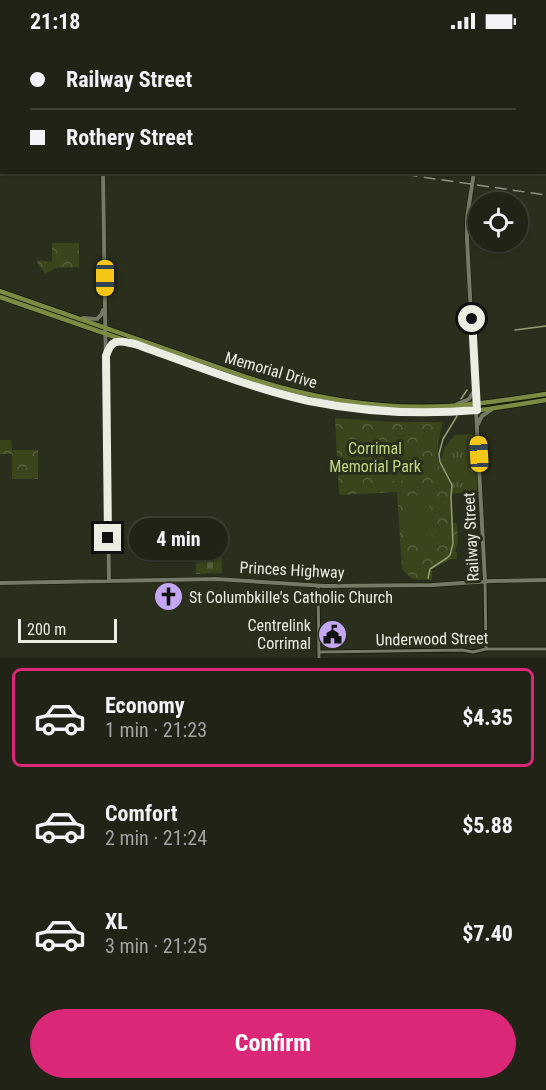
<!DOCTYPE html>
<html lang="en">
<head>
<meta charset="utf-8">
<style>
	:root { --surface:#202316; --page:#2d2f23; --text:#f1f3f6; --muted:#a2a4a1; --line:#3d4035; --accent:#db2777 }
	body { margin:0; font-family:"Roboto Condensed",sans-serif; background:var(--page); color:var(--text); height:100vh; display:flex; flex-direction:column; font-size:22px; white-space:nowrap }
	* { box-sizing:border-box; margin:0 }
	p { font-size:20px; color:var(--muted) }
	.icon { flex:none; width:33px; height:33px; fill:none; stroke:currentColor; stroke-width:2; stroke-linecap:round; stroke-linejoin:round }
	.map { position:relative; height:616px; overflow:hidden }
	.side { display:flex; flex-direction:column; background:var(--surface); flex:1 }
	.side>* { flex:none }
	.guide { position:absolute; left:0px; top:0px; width:546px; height:132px; box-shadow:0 2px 4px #0004,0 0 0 2px var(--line); display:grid; align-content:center; height:132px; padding:0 30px; background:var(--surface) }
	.controls { position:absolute; left:468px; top:150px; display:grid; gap:12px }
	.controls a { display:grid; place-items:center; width:60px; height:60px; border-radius:50%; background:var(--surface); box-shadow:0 2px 4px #0004,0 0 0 2px var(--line); font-size:30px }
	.scale { position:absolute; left:18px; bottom:15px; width:99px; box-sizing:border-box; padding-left:6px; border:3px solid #eaede2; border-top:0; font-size:16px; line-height:21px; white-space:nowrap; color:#eaede2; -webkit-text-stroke:4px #2a2f1d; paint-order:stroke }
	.end { position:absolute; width:27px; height:27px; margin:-14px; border:8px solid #eaede2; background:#111; box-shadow:0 0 0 3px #111 }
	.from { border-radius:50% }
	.bubble { position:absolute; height:42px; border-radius:21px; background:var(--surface); box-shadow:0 2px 4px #0004,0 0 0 2px var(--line); font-size:20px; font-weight:700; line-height:42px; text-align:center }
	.car { position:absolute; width:18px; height:36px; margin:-18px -9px; border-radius:8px; box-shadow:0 0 4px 2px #0007; background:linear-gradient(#f5c518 24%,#345 0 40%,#f5c518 0 76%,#345 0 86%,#f5c518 0) }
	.guide b { display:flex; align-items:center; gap:21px; height:57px; font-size:22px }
	.guide b+b { border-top:2px solid var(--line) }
	.guide i { width:15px; height:15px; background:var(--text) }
	ul { padding:10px 0 0; list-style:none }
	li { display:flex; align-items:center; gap:18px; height:99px; margin:0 12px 9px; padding:0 18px; border:3px solid transparent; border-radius:9px }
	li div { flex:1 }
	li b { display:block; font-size:22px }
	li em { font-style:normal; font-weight:700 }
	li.on { border-color:var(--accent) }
	li>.icon { width:54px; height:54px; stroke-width:1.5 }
	.primary-button { display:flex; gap:12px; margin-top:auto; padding:12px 30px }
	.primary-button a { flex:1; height:69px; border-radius:36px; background:var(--accent); color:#fff; font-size:24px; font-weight:700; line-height:69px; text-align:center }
	.status { display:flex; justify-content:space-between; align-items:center; height:42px; padding:0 30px; background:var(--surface); direction:ltr }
	.status svg { height:16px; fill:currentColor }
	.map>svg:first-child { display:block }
	.grass { fill:url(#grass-tufts) }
	.cemetery { fill:url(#cemetery-stones) }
	.park { fill:url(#park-crowns) }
	.garden { fill:#3a451c }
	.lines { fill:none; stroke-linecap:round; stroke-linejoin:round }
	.stream { stroke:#929e71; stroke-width:1.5 }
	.tertiary-casing { stroke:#121706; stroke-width:4.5 }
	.secondary-casing { stroke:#121706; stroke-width:5 }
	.primary-casing { stroke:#121706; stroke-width:6 }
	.tertiary { stroke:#747a66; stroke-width:3 }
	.secondary { stroke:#747a66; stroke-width:4 }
	.primary { stroke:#7b8b43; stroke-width:4.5 }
	.rail { stroke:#8e9284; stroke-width:1.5; stroke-dasharray:12 6; stroke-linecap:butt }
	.route { stroke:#eaede2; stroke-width:8 }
	.labels { text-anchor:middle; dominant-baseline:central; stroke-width:6; stroke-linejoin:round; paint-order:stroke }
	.street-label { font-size:16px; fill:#eaede2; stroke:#2a2f1d }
	.park-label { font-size:16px; fill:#c0d881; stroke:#2a2f1d }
	.poi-label { font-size:16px; fill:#eaede2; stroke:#2a2f1d; text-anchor:start }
</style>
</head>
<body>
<div class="status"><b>21:18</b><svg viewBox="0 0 49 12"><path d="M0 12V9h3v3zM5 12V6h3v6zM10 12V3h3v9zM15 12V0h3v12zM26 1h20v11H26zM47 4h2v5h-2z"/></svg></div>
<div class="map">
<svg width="546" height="616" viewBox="0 0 546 616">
	<defs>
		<pattern id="grass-tufts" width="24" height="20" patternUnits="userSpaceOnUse" patternTransform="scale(1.5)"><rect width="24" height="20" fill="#3a451c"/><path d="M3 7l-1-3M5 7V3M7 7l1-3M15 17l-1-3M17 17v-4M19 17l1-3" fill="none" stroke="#57603d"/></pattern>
		<pattern id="cemetery-stones" width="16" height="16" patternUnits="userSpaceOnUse" patternTransform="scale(1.5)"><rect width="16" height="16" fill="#3a451c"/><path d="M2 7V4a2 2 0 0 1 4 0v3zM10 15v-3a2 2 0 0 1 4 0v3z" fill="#57603d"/></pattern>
		<pattern id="park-crowns" width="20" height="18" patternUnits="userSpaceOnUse" patternTransform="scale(1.5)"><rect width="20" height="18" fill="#3a451c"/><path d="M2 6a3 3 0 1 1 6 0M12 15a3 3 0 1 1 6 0" fill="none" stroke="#57603d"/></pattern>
	</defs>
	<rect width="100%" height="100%" fill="#2a2f1d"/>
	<path class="grass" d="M 475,392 L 478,450 L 450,452 L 449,438 L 439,424 L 445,405 L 455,393 Z"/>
	<path class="cemetery" d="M 221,495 L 222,531 L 196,532 L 195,496 Z"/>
	<path class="park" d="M 52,201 L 79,201 L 79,225 L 55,226 L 45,232 L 37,220 L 38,218 L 52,220 Z
		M 335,376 L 391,380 L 443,380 L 438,400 L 439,424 L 449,438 L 453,480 L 457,482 L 458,500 L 455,510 L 457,510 L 457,517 L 451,517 L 432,527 L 432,538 L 412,537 L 402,527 L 397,450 L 339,453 Z
		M 0,398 L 11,398 L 12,408 L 38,408 L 38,437 L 12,437 L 12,412 L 0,412 Z"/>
	<path class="garden" d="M 361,397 L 363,442 L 343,443 L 342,397 Z
		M 421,401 L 422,438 L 374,439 L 373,402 Z
		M 429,453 L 432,498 L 406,500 L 403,454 Z"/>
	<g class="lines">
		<path class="stream" d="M 515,288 L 546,284
			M 461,357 L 467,348
			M 428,536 L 430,527 L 447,516 L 450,513 L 453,502 L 451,454 L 452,443 L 440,420 L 439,412 L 443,397 L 457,374"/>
		<defs>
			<path id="tertiary" d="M 485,539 L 486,607
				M 318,544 L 319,616
				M 319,610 L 462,608 L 473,610 L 486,607 L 546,607"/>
			<path id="secondary" d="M 102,0 L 102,2
				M 474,0 L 474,2
				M 103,130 L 109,539
				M 474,130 L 467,176 L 467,197 L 485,539
				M 83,276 L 97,277 L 101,273 L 103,268
				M 107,311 L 109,305 L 114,300 L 126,300
				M 457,362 L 469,357 L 474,349
				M 478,382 L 482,374 L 491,368
				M 0,541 L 216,537 L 325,544 L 432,543 L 492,539 L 546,538"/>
			<path id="primary" d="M 0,249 L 249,336 C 314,357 381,368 450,364 C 482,362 514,357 546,352
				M 0,255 L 268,348 C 335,367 404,375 473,369 C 497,366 522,362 546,358"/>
		</defs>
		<use href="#tertiary" class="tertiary-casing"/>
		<use href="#secondary" class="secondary-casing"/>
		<use href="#primary" class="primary-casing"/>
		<use href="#tertiary" class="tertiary"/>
		<use href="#secondary" class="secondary"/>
		<use href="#primary" class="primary"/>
		<path class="rail" d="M 0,74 L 2,74
			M 388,130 L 546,153"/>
	</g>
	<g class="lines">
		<path class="route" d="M 108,496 L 106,314 C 112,295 119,299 135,302 C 192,322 250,346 309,359 C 364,370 420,373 477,368 L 472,277"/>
	</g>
	<defs>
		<symbol id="church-disc" viewBox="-11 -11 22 22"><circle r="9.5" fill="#c3a7f2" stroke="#2a2f1d"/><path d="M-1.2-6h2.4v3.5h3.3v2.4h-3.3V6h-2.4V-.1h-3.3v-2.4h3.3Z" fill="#111"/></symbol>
		<symbol id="civic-disc" viewBox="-11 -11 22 22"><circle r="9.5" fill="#c3a7f2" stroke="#2a2f1d"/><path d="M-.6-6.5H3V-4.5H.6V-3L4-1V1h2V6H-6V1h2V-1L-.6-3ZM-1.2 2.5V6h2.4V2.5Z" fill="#111"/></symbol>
	</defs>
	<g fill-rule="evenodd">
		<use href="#church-disc" x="152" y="538" width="33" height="33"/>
		<use href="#civic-disc" x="316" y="576" width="33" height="33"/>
	</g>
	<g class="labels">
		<g class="street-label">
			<text transform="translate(271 328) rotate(16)">Memorial Drive</text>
			<text transform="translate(471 495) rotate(-93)">Railway Street</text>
			<text transform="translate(292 528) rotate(3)">Princes Highway</text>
			<text transform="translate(432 597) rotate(-1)">Underwood Street</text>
		</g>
		<g class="park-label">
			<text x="375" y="406">Corrimal<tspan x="375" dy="18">Memorial Park</tspan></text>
		</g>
		<g class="poi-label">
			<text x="189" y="555">St Columbkille's Catholic Church</text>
			<text x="311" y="583" text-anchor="end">Centrelink<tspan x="311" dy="18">Corrimal</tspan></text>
		</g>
	</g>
</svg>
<div class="controls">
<a><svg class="icon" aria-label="locate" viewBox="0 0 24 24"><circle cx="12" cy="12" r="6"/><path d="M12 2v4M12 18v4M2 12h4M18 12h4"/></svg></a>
</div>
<div class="scale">200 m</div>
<i class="end from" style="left:472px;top:277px"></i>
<i class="end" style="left:108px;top:496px"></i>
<div class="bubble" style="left:129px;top:476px;width:99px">4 min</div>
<i class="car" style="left:105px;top:236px;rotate:180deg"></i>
<i class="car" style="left:479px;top:412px;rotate:357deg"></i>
<div class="guide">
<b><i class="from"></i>Railway Street</b>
<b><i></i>Rothery Street</b>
</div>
</div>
<section class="side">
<ul>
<li class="on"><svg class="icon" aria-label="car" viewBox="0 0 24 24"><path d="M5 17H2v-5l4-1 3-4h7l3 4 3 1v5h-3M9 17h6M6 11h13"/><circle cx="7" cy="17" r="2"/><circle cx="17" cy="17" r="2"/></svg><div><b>Economy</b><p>1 min · 21:23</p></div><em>$4.35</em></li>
<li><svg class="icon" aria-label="car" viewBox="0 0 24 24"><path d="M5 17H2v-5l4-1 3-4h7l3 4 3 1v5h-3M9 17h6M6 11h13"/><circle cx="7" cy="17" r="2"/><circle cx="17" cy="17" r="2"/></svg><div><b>Comfort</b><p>2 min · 21:24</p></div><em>$5.88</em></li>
<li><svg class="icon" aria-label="car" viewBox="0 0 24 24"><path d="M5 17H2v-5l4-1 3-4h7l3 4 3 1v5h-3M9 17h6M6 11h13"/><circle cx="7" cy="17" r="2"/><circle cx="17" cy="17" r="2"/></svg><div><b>XL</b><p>3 min · 21:25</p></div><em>$7.40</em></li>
</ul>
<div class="primary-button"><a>Confirm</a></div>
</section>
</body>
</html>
